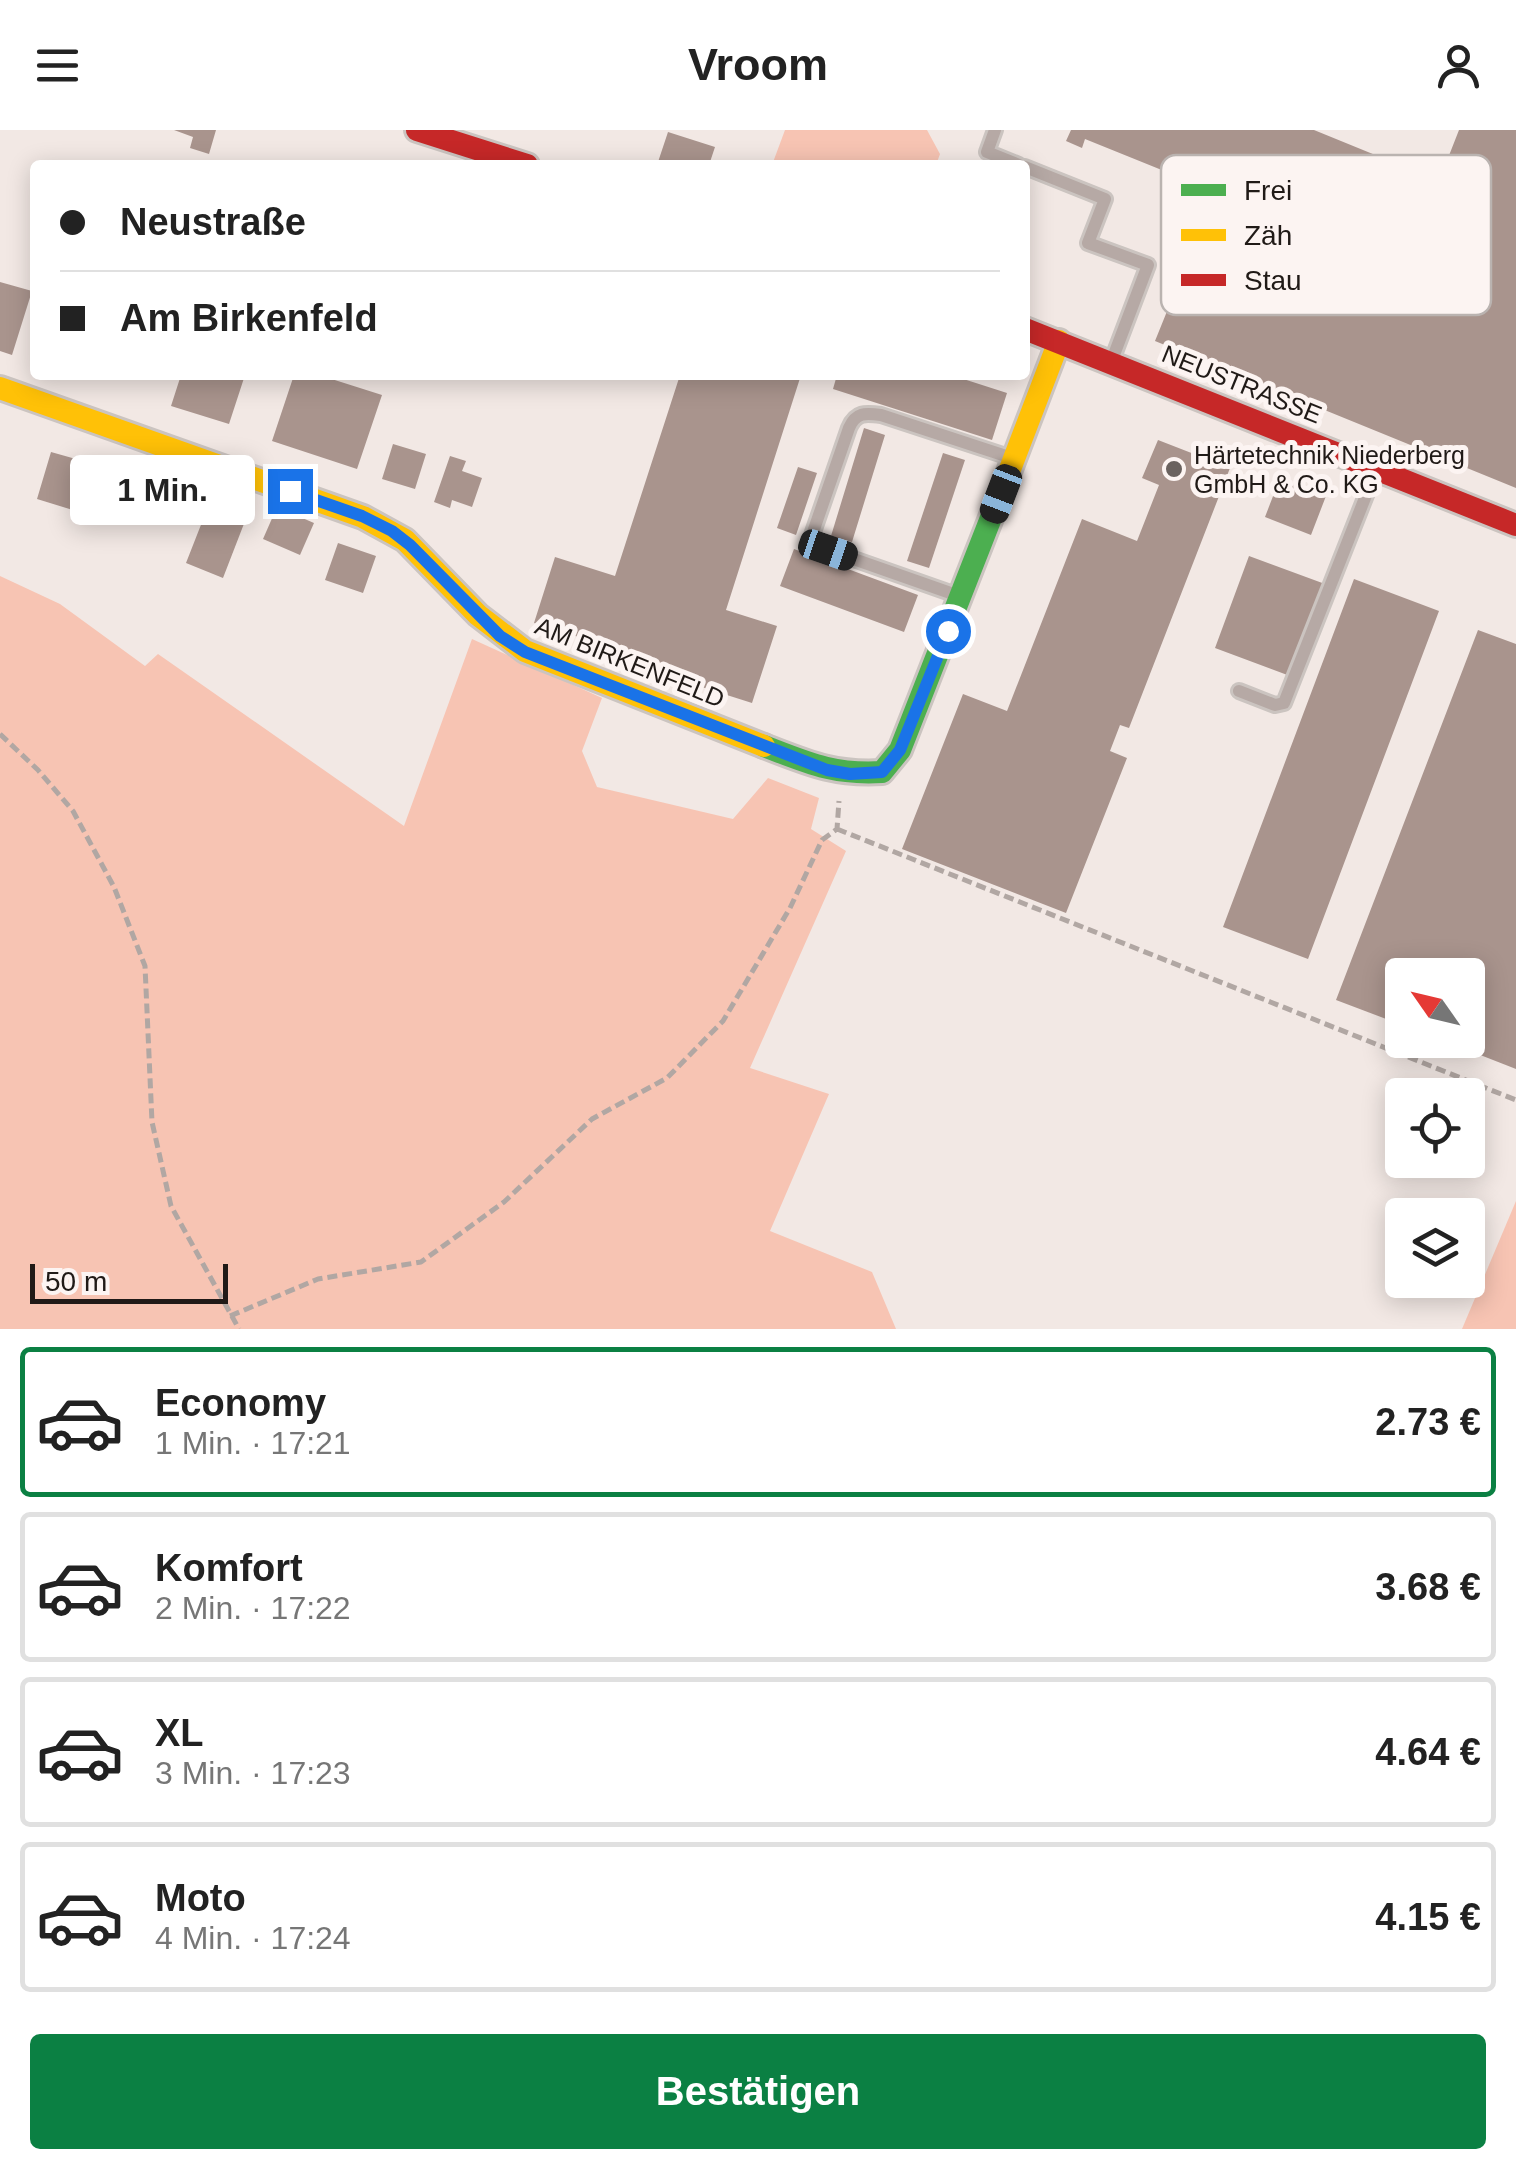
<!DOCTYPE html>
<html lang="de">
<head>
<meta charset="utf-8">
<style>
	:root { --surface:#fff; --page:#f6f6f6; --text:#222; --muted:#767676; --line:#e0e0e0; --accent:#0b8043 }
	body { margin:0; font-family:Arial,sans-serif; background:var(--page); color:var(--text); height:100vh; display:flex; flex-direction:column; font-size:38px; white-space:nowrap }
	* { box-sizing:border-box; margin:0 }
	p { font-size:32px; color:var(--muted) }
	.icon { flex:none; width:55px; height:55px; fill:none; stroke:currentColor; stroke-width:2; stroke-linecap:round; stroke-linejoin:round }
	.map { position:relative; height:1199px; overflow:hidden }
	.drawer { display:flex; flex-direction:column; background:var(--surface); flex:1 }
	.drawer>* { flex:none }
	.guide { position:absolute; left:30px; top:30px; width:1000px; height:220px; border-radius:10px; box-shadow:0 5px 25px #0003; display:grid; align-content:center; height:220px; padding:0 30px; background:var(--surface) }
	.needle { width:65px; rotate:304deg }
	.buttons { position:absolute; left:1385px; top:828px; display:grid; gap:20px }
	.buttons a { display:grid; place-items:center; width:100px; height:100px; border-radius:10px; background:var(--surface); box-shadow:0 5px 25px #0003; font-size:50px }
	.scale { position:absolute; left:30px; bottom:25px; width:198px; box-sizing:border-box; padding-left:10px; border:5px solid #201a17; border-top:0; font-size:28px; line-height:35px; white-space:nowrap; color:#201a17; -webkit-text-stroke:8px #fcf4f2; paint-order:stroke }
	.end { position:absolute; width:45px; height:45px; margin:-22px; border:12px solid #1a73e8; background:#fff; box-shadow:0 0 0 5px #fff }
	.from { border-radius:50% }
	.bubble { position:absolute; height:70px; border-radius:10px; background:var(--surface); box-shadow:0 5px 25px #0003; font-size:32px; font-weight:800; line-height:70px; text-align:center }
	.car { position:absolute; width:30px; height:60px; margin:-30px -15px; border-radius:12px; box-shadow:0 0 8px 2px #0007; background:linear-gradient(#222 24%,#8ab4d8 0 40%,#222 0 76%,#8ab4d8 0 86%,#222 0) }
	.guide b { display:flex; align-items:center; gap:35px; height:95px; font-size:38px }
	.guide b+b { border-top:2px solid var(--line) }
	.guide i { width:25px; height:25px; background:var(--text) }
	ul { padding:18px 0 0; list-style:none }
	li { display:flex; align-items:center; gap:30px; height:150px; margin:0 20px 15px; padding:0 10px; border:5px solid var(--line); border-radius:10px }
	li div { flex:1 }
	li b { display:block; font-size:38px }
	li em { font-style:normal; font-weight:800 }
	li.current { border-color:var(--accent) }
	li>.icon { width:90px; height:90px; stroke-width:1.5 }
	.cta { display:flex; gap:20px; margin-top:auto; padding:20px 30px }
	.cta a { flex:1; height:115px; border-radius:10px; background:var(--accent); color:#fff; font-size:40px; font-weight:800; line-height:115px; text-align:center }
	header { display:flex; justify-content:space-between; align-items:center; height:130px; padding:0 30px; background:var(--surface); font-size:45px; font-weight:800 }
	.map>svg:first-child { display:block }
	.green { fill:#f7c4b3 }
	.building { fill:#a9948d }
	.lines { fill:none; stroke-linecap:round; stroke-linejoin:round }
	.lane-casing { stroke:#cbc4c0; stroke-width:18 }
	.fast-casing { stroke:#cbc4c0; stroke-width:28 }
	.slow-casing { stroke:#cbc4c0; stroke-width:28 }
	.jam-casing { stroke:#cbc4c0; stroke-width:28 }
	.path { stroke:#b1a7a3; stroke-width:5; stroke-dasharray:10 5; stroke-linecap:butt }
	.lane { stroke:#b6a9a5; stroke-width:12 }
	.fast { stroke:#4caf50; stroke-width:22 }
	.slow { stroke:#ffc107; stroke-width:22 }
	.jam { stroke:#c62828; stroke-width:22 }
	.route { stroke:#1a73e8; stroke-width:12 }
	.poi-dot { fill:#6a625f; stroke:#fcf4f2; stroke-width:4 }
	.labels { text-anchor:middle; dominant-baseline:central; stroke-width:10; stroke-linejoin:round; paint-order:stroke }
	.street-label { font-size:25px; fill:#201a17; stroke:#fcf4f2 }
	.poi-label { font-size:25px; fill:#201a17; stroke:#fcf4f2; text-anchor:start }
	.key { fill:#fcf4f2; stroke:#bab3b0; stroke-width:2.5 }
	.key-label { font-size:28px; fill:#201a17 }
</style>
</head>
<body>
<header><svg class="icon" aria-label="menu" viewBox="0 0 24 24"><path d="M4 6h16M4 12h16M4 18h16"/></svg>Vroom<svg class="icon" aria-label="person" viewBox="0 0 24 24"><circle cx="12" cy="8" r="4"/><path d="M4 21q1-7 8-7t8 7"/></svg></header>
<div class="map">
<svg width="1516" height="1199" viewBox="0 0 1516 1199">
	<rect width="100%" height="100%" fill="#f2e8e4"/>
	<path class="green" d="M 785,0 L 927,0 L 940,24 L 936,35 L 772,35 Z
		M 0,446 L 60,474 L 145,536 L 158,524 L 404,696 L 472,509 L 602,568 L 582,621 L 597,657 L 733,689 L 768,648 L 819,668 L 811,699 L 846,721 L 750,938 L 829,964 L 770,1101 L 872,1142 L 896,1199 L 0,1199 Z
		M 1516,1071 L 1516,1199 L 1462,1199 Z"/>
	<path class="building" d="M 174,0 L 216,0 L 209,24 L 190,18 L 193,7 Z
		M 1071,0 L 1314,0 L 1439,51 L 1459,0 L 1516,0 L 1516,358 L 1155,211 L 1212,70 L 1181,58 L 1184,49 L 1085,9 L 1082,18 L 1066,11 Z
		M 668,2 L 715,17 L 709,35 L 657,35 Z
		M 0,152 L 32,161 L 12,225 L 0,221 Z
		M 181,245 L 245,245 L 229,294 L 171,276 Z
		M 294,245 L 319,245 L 382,265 L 357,339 L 272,311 Z
		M 680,245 L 801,245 L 726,480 L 777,496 L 752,573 L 645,539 L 648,529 L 534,493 L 555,427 L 615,446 Z
		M 837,245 L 951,245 L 1007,263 L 992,310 L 833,259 Z
		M 864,298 L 885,305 L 852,412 L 831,406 Z
		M 1158,310 L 1230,338 L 1129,598 L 1120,595 L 1110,621 L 1127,628 L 1066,783 L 902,719 L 963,564 L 1007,581 L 1082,389 L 1137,411 L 1159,355 L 1142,348 Z
		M 393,314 L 426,324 L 415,359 L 382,349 Z
		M 51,322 L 90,333 L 76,381 L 37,369 Z
		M 943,323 L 965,330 L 929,438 L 907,431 Z
		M 450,326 L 466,331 L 462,341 L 482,348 L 472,377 L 452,370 L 450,378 L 434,372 Z
		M 127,333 L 159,343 L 149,375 L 116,364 Z
		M 798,337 L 817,343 L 796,405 L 777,398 Z
		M 1280,348 L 1326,366 L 1311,405 L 1265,387 Z
		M 215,359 L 252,373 L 223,448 L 186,433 Z
		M 277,377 L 314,393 L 300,425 L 263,409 Z
		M 338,413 L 376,426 L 363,463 L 325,450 Z
		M 794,419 L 918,465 L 904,502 L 780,456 Z
		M 1249,426 L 1325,454 L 1290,546 L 1215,518 Z
		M 1354,449 L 1439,481 L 1308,829 L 1223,797 Z
		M 1478,500 L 1516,514 L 1516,939 L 1442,910 L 1468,910 L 1468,845 L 1402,845 L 1402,895 L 1336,870 Z"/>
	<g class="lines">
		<defs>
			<path id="lane" d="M 995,0 L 987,22 L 1019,35
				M 1025,37 L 1105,69 L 1088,113 L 1148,135 L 1112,230
				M 959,466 L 828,420 L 811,408 L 849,298 C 856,282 865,283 881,285 L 1012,328
				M 1239,561 L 1275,575 L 1284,573 L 1376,340"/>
			<path id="fast" d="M 764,616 C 808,633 834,645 882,642 L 900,620 L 1007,347"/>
			<path id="slow" d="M 0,258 L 363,387 L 405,410 L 478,485 L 525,521 L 764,616
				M 1007,347 L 1059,211"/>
			<path id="jam" d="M 417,0 L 527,35
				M 1025,199 L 1516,395"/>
		</defs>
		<use href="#lane" class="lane-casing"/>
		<use href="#fast" class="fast-casing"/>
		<use href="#slow" class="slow-casing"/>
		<use href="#jam" class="jam-casing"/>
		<path class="path" d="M 0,604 L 38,640 L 73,681 L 114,757 L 145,836 L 152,992 L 171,1076 L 239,1199
			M 837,699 L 1516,970
			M 230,1186 L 318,1149 L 421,1132 L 504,1072 L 592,989 L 667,948 L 723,891 L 790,778 L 822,710 L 837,699 L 839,671"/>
		<use href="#lane" class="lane"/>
		<use href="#fast" class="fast"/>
		<use href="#slow" class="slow"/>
		<use href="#jam" class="jam"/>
	</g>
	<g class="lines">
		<path class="route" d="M 290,361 L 362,386 L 392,401 L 410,415 L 500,506 L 525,522 L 827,640 L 850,644 L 882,642 L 900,620 L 948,501"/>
	</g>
	<circle class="poi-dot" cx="1174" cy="339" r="10"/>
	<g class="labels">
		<g class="street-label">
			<text transform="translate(1242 254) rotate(22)">NEUSTRASSE</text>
			<text transform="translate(630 532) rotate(22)">AM BIRKENFELD</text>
		</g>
		<g class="poi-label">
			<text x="1194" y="325">Härtetechnik Niederberg<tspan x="1194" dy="29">GmbH &amp; Co. KG</tspan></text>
		</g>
	</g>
	<rect x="1161" y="25" width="330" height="160" rx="15" class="key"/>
	<rect x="1181" y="54" width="45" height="12" fill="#4caf50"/>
	<rect x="1181" y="99" width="45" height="12" fill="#ffc107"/>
	<rect x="1181" y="144" width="45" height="12" fill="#c62828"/>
	<g class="key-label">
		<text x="1244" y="70">Frei</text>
		<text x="1244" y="115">Zäh</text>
		<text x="1244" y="160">Stau</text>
	</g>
</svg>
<div class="buttons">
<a><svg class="needle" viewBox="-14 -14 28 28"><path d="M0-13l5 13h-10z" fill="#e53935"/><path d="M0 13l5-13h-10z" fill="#767676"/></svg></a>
<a><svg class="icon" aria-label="locate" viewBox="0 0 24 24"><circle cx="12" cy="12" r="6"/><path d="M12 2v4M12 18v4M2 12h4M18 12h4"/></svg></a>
<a><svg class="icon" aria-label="layers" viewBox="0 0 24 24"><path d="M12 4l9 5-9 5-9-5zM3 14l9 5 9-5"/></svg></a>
</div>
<div class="scale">50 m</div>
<i class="end from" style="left:948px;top:501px"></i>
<i class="end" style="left:290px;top:361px"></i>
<div class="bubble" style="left:70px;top:325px;width:185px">1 Min.</div>
<i class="car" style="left:1001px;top:364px;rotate:201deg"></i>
<i class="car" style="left:828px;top:420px;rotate:109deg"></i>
<div class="guide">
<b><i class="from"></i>Neustraße</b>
<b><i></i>Am Birkenfeld</b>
</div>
</div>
<section class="drawer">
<ul>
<li class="current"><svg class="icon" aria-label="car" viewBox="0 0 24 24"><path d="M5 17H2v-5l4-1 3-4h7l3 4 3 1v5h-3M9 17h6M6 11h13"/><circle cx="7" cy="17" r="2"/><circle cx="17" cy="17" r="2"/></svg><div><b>Economy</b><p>1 Min. · 17:21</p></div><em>2.73 €</em></li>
<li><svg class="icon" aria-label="car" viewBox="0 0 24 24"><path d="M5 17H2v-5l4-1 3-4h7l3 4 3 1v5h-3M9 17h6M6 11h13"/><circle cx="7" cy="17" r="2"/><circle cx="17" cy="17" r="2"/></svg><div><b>Komfort</b><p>2 Min. · 17:22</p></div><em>3.68 €</em></li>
<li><svg class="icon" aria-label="car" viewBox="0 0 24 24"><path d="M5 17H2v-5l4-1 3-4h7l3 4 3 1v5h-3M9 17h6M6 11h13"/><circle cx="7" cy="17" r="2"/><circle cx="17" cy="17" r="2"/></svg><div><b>XL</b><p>3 Min. · 17:23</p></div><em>4.64 €</em></li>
<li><svg class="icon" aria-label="car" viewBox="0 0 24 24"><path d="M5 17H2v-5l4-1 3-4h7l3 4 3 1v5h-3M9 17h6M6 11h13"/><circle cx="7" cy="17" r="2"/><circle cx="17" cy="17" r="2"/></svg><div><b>Moto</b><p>4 Min. · 17:24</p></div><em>4.15 €</em></li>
</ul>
<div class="cta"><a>Bestätigen</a></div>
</section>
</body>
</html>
